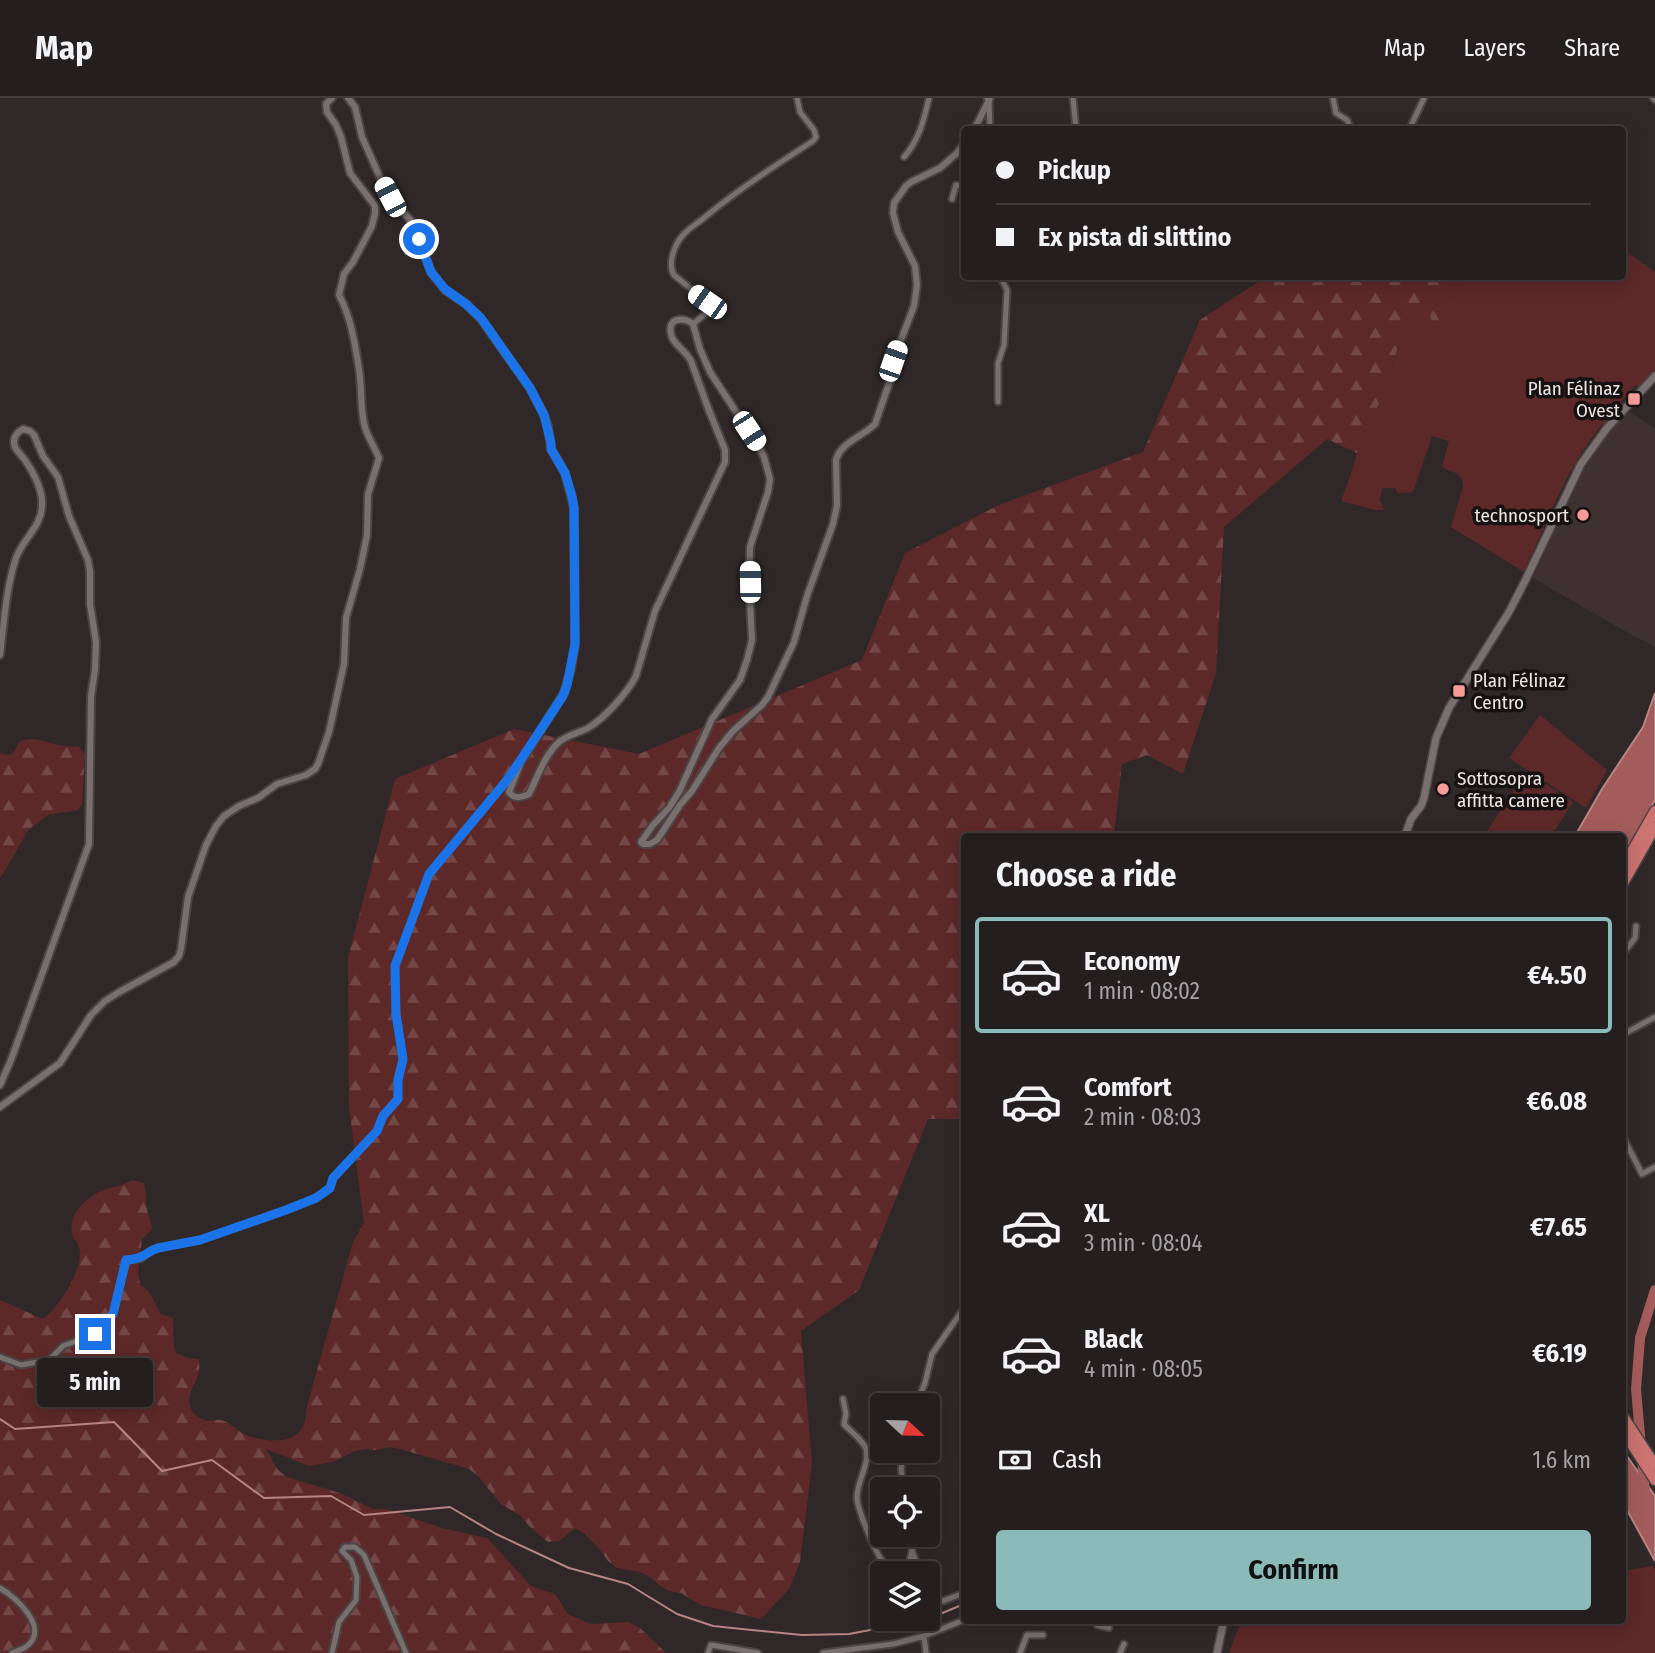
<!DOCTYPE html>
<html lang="en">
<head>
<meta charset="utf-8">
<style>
	:root { --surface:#241e1e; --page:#302b2b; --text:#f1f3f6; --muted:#a3a2a4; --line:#413c3c; --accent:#8bbbb9 }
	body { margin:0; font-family:"Fira Sans Condensed",sans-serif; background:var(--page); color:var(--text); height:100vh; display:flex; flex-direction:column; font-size:26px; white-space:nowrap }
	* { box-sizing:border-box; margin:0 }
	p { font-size:23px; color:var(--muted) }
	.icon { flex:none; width:38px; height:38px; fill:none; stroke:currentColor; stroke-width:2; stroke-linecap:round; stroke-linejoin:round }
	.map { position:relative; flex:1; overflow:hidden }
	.drawer { position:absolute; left:961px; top:735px; width:665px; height:791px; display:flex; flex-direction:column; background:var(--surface); border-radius:7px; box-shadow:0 4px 18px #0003,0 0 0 2px var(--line) }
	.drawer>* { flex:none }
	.guide { position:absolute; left:961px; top:28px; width:665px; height:154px; border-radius:7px; box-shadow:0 4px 18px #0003,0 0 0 2px var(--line); display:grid; align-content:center; height:154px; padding:0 35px; background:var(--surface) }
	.needle { width:46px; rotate:112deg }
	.buttons { position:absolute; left:870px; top:1295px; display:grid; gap:14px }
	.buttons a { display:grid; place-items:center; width:70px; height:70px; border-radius:7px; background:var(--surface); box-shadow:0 4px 18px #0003,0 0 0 2px var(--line); font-size:35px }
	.end { position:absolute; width:32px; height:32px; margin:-16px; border:9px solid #1a73e8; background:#fff; box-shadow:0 0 0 4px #fff }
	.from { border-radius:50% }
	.bubble { position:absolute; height:49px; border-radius:7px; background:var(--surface); box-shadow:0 4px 18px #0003,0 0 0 2px var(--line); font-size:23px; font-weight:700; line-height:49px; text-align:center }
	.car { position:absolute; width:21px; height:42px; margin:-21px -10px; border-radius:9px; box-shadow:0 0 5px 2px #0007; background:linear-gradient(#fff 24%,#345 0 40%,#fff 0 76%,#345 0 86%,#fff 0) }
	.guide b { display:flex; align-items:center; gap:24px; height:66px; font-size:26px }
	.guide b+b { border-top:2px solid var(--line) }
	.guide i { width:18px; height:18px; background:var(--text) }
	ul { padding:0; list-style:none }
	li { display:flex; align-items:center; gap:21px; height:116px; margin:0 14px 10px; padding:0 21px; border:4px solid transparent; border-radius:7px }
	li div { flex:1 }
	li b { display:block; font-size:26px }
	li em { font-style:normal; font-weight:700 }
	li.current { border-color:var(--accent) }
	li>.icon { width:63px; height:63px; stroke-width:1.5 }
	h2 { padding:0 35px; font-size:32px; line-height:84px }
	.pay { display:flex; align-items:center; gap:18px; height:77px; padding:0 35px; font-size:26px }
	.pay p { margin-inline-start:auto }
	.action { display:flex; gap:14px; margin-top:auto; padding:14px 35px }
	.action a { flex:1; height:80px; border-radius:7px; background:var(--accent); color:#111; font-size:28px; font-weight:700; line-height:80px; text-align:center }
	header { display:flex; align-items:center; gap:42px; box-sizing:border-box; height:98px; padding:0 35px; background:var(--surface); border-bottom:2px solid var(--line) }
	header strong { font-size:33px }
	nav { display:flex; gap:38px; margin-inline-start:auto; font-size:24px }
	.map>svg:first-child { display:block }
	.built { fill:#3f3130 }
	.grass { fill:#5d2828 }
	.forest { fill:url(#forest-firs) }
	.water { fill:#a35c5a; stroke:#b98584; stroke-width:2 }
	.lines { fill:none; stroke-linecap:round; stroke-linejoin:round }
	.stream { stroke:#b98584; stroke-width:2 }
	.river { stroke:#a35c5a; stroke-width:10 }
	.minor-casing { stroke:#4b4444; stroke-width:9 }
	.tertiary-casing { stroke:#4b4444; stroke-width:10 }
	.secondary-casing { stroke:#4b4444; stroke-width:10 }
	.motorway-casing { stroke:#4b4444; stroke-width:13 }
	.minor { stroke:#786f6e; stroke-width:5 }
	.tertiary { stroke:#786f6e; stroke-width:6 }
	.secondary { stroke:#786f6e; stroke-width:7 }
	.motorway { stroke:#cb7371; stroke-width:10 }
	.route { stroke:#1a73e8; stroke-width:9 }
	.poi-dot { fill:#f59b98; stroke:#161212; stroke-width:2.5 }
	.labels { text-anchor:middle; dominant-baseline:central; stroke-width:7; stroke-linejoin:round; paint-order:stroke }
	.poi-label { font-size:19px; fill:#ebe6e6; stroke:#161212; text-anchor:end }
</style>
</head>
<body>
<header>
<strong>Map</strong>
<nav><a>Map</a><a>Layers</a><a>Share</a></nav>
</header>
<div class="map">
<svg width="1655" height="1555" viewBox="0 0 1655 1555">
	<defs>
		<pattern id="forest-firs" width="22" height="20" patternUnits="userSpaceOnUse" patternTransform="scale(1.75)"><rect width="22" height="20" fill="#5d2828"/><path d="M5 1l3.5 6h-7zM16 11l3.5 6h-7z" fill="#744747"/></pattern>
	</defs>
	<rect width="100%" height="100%" fill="#302828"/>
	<path class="built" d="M 1630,314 L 1655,331 L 1655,549 L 1621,531 L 1533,480 L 1577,382 L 1599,346 L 1623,319 Z"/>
	<path class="grass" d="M 1622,150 L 1655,174 L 1655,272 L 1638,289 L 1635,288 L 1621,303 L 1623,306 C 1614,315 1604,324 1596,334 C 1566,372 1544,430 1524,474 L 1451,429 L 1463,389 C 1464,375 1452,374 1442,369 L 1449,343 L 1432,338 L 1413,394 L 1398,395 L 1395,390 L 1382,390 L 1380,402 L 1384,412 L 1376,412 L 1341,403 L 1353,370 L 1357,355 L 1392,269 L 1400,243 L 1409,221 L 1413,215 L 1418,211 L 1425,211 L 1430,216 L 1430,223 L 1439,224 L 1442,210 L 1462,179 L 1622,178 Z
		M 1540,617 L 1607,672 L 1586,710 L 1509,660 Z
		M 1526,673 L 1573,704 L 1551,738 L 1484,738 Z
		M 1652,1468 L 1655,1471 L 1655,1555 L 1229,1555 L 1240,1526 L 1252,1523 L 1622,1522 L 1622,1473 Z"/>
	<path class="forest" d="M 1266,179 L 1462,179 L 1442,210 L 1439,224 L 1432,231 L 1430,216 L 1425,211 L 1418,211 L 1413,216 L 1409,222 L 1400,243 L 1383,296 L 1357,355 L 1327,341 L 1224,429 L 1216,575 L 1183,676 L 1147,657 L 1122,666 L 1114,738 L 964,738 L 964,1021 L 928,1021 L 859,1192 L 801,1233 L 812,1365 L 800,1464 L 789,1491 L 761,1521 L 701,1507 L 681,1495 L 669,1493 L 659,1487 L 650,1479 L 640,1474 L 617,1470 L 608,1463 L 601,1453 L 585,1436 L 575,1430 L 559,1443 L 548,1444 L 529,1428 L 521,1418 L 501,1406 L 478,1378 L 469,1371 L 400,1351 L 388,1349 L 376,1352 L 364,1351 L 353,1354 L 333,1364 L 309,1368 L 266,1351 L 278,1372 L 287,1379 L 340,1395 L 373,1411 L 386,1411 L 442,1430 L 487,1440 L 531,1488 L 555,1496 L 568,1516 L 591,1526 L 628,1524 L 640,1530 L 666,1555 L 0,1555 L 0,1202 L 43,1221 C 58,1210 80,1176 80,1156 C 80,1144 75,1144 72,1136 C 70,1129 74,1115 79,1110 C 86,1102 96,1094 106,1091 C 116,1088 122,1088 132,1082 L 144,1085 L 146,1096 L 146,1107 L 152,1131 L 142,1141 L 138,1174 L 140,1186 L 149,1194 L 161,1216 L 173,1220 C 174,1233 172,1243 176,1255 L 187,1260 L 199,1261 C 199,1265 200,1269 199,1272 C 198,1285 186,1294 190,1308 C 192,1317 201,1322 210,1323 C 214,1323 217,1321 221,1322 C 230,1324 236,1332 244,1336 C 260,1343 287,1348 300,1333 C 306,1326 306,1316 307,1308 L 353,1144 L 364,1125 L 349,1008 L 348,860 L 395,681 L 514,631 L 639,656 L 862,562 L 905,455 L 999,407 L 1143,354 L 1200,222 Z
		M 31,641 C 47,642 62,651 78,648 L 85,656 L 82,706 L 78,712 L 48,717 L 28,732 L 5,773 L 0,779 L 0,655 L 10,657 L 14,654 L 20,643 Z"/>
	<path class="water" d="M 1655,595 L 1655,702 L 1622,761 L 1622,738 L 1575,738 L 1602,691 L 1643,629 Z
		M 1622,1351 L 1655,1398 L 1655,1463 L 1622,1403 Z"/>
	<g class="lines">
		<path class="stream" d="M 0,1321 L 15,1331 L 114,1324 L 162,1373 L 212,1362 L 264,1400 L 331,1398 L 364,1417 L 450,1409 L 496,1436 L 569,1470 L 628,1486 L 677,1516 L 713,1528 L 802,1537 L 849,1536 L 928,1521 L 964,1506"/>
		<path class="river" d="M 1645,1396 L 1636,1291 L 1640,1240 L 1655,1192"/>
		<defs>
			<path id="minor" d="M 987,0 L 989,2 L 990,32
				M 1073,0 L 1076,32
				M 1333,0 L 1336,15 L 1347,22 L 1352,32
				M 1653,0 L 1655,2
				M 1409,32 L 1424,0
				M 904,59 C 919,42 924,22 929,0
				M 952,101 L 956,87 L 964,88
				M 693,226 L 710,212 L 711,209 L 707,204 L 674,177 C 667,165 675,146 683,137 C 689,130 698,125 705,119 C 739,91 776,67 813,43 L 816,39 L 814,32 L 800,14 L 797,0
				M 998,304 L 998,265 L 1004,247 L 1007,192 L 1000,178
				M 1622,857 L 1635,840 L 1636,828
				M 1622,937 L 1655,919
				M 1622,1037 L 1642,1076 L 1655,1069
				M 0,1259 L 21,1267 L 49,1262 L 63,1248 L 95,1236 L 113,1216 L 126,1162 L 140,1161 L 152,1152 L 158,1150 L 200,1142 L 286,1112 L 316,1100 L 330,1090 L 333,1080 L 377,1033 L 383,1018 L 398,1001 L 398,982 L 403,961 L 396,916 L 395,868 L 429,776 L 508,681 L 519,664
				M 843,1301 L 846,1316 L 844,1326 C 850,1333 864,1343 866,1351 C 870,1366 857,1383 857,1399 C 857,1411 876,1456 884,1465 C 892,1473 901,1472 909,1467 L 912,1452 L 913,1437
				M 916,1307 L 925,1285 L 932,1256 L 964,1210
				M 904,1353 C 900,1367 900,1378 906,1391
				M 913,1455 L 920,1475
				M 928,1489 L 934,1501 L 943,1503 L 964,1495
				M 0,1490 C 16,1499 50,1530 27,1548 C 23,1552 17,1552 12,1555
				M 1093,1522 L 1097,1527 L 1109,1530
				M 924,1538 L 926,1555
				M 332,1555 L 339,1524 L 356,1502 L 357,1479 L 351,1462 L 342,1453 L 345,1449 L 355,1449 L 364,1457 L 406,1555
				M 708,1555 L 711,1547 L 758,1555
				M 823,1555 L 893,1546 L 924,1538 L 964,1522
				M 1020,1555 L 1027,1537 L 1043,1537
				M 1120,1555 L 1124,1546"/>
			<path id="tertiary" d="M 348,0 L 355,9 L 362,39 L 382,84 L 390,99 L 412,124 L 431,174 L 445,192 L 466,206 L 481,221 L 530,290 L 544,317 L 548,328 L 551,351 L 565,375 L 574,410 L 575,546 L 571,571 L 564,595 L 522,662 L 509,694 C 515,702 522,699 529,696 C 538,678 544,658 559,644 C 567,637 579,635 588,630 C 605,620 627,595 636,578 L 655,513 L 725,364 L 725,352 L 708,310 L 691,263 C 686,253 672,245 671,236 C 667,219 684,219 693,226 L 700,251 L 710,274 L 759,349 L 764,359 L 770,381 L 768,394 L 750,449 L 749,484 L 752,542 L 747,562 L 740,582 L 712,621 L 679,694 L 669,710 L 653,727 L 641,744 L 643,746 L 650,746 L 657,742 L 680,707 L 692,693 L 719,650 L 733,633 L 762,607 L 768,599 L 794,544 L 807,498 L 833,426 L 837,407 L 836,362 C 841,344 862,339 875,326 L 891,280 L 893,263 L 914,208 L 917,187 L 915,168 L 898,134 L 893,115 L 894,105 L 906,88 L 911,84 L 940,70 L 956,56 L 964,46
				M 974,32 L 990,0
				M 0,557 C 4,525 6,490 16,460 C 23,441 42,428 42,407 C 43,391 33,374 25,362 C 22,358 17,353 15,349 C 12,341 16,335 23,331 L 30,333 L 34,337 L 43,358 L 58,379 L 69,418 L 88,462 L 90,474 L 90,506 L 96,544 L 95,572 L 91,598 L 89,746 L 11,962 L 0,987
				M 0,1009 L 60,965 L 91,917 L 105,903 L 121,893 L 174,864 L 179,858 L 181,851 L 188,799 L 206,747 L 216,728 L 224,718 L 239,708 L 258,700 L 277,686 L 306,677 L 315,671 L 318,666 L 329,634 L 344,566 L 346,520 L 360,471 L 367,437 L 368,396 L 379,360 C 374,348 366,337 364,325 C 360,307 362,288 359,271 C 355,246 351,219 339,197 L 344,176 L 353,164 L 372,128 L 375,115 L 375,108 L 350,75 L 341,39 L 336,27 L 327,14 L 326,6 L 332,0"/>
			<path id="secondary" d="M 1405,738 L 1411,721 L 1421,708 L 1424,700 L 1436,640 L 1449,610 L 1509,514 L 1526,481 L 1581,366 L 1607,330 L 1655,278
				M 1217,1555 L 1224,1522"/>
			<path id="motorway" d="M 1622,771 L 1655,713
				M 1622,787 L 1655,729
				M 1622,1317 L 1655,1367
				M 1622,1331 L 1655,1382"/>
		</defs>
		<use href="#minor" class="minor-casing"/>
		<use href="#tertiary" class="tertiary-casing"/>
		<use href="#secondary" class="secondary-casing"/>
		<use href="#motorway" class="motorway-casing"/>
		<use href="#minor" class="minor"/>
		<use href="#tertiary" class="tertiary"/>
		<use href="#secondary" class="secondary"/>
		<use href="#motorway" class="motorway"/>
	</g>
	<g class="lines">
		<path class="route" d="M 95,1236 L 113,1216 L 126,1162 C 144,1161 144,1155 158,1150 L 200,1142 L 286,1112 L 316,1100 L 330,1090 L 333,1080 L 377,1033 L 383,1018 L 398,1001 L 398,982 L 403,961 L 396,916 L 395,868 L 429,776 L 508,681 L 563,598 L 567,587 L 575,546 L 574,410 L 572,398 L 565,375 L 551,351 L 551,345 L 544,317 L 530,290 L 481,220 L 466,206 L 445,191 L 431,174 L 419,141"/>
	</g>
	<g class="poi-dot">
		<rect x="1627" y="294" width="14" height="14" rx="3.5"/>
		<circle cx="1583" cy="417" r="7"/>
		<rect x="1452" y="586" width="14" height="14" rx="3.5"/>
		<circle cx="1443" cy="691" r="7"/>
	</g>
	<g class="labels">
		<g class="poi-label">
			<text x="1620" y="290">Plan Félinaz<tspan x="1620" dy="22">Ovest</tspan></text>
			<text x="1569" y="417">technosport</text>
			<text x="1473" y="582" text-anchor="start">Plan Félinaz<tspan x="1473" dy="22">Centro</tspan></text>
			<text x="1457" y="680" text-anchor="start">Sottosopra<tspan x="1457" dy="22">affitta camere</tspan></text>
		</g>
	</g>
</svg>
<div class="buttons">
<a><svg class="needle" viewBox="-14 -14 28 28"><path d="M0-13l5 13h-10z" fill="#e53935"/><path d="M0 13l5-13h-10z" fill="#a3a2a4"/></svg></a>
<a><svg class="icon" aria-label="locate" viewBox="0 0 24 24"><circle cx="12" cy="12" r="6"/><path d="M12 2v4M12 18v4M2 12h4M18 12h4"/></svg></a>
<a><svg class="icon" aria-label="layers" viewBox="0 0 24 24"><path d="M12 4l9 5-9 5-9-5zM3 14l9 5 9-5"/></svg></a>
</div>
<i class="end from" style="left:419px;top:141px"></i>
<i class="end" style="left:95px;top:1236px"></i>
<div class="bubble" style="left:37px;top:1260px;width:116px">5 min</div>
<i class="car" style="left:390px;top:99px;rotate:332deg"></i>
<i class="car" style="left:707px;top:204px;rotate:305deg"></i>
<i class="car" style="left:893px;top:263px;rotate:19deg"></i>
<i class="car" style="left:749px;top:333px;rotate:147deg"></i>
<i class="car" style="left:750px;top:484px;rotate:359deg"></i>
<div class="guide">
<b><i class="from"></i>Pickup</b>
<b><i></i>Ex pista di slittino</b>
</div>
<section class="drawer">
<h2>Choose a ride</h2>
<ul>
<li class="current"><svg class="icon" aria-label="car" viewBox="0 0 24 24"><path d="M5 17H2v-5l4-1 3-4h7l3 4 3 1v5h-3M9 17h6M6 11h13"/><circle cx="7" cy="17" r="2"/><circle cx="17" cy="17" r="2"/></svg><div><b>Economy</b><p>1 min · 08:02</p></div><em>€4.50</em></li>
<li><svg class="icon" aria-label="car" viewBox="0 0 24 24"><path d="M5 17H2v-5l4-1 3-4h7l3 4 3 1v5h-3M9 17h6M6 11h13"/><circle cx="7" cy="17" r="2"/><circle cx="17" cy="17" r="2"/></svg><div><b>Comfort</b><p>2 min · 08:03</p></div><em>€6.08</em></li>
<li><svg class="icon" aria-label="car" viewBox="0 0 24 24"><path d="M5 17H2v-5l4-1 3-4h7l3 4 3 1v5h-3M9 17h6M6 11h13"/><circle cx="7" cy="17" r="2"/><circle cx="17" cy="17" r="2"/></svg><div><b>XL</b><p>3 min · 08:04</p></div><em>€7.65</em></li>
<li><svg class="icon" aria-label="car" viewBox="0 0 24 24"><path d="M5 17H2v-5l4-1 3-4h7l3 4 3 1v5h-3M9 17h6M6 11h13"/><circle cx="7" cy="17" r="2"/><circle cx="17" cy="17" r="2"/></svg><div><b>Black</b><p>4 min · 08:05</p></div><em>€6.19</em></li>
</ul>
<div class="pay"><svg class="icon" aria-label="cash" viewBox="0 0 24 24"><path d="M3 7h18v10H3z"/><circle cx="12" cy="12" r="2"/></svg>Cash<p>1.6 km</p></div>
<div class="action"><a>Confirm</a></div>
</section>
</div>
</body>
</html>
